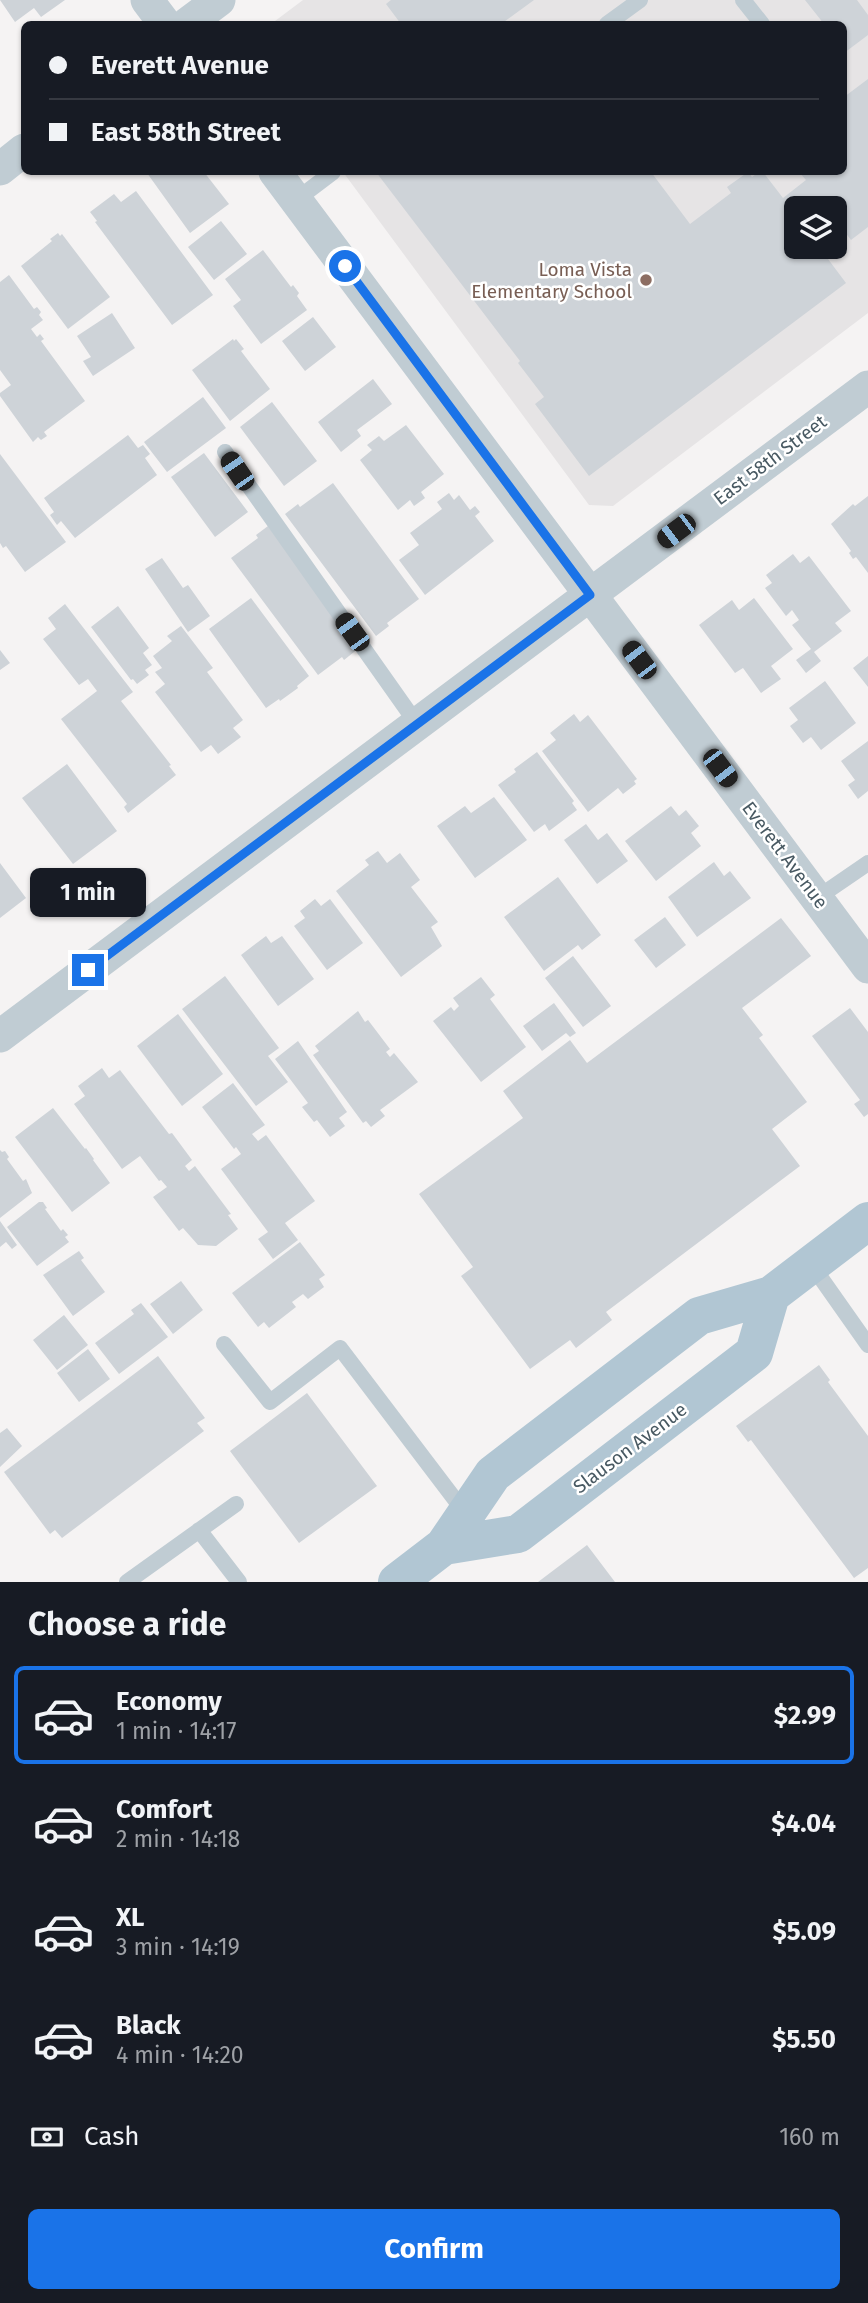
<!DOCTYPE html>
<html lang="en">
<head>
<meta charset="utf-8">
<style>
	:root { --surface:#171b24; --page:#242831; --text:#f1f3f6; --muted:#9ea1a6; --line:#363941; --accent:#1a73e8 }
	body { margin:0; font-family:"Fira Sans",sans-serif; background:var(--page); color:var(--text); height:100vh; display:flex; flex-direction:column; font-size:26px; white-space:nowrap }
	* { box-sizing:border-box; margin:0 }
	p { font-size:23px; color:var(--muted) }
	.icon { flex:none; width:38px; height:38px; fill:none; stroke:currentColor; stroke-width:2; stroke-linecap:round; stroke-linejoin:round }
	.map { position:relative; height:1582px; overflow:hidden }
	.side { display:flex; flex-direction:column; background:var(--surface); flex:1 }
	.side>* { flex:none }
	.banner { position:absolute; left:21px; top:21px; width:826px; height:154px; border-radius:10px; box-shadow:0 2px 5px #0004; display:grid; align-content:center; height:154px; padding:0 28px; background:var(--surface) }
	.fabs { position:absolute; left:784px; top:196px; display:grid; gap:14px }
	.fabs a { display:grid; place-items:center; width:63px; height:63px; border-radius:10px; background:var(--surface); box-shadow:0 2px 5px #0004; font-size:35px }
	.end { position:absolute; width:32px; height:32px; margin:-16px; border:9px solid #1a73e8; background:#fff; box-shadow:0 0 0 4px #fff }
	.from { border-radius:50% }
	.bubble { position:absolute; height:49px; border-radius:10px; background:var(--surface); box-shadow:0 2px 5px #0004; font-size:23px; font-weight:700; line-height:49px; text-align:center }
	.car { position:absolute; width:21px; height:42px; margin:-21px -10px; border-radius:9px; box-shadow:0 0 5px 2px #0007; background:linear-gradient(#222 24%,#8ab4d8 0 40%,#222 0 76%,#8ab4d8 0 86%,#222 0) }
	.banner b { display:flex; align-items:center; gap:24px; height:66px; font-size:26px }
	.banner b+b { border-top:2px solid var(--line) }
	.banner i { width:18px; height:18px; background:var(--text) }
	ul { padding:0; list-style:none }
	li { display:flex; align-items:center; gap:21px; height:98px; margin:0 14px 10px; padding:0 14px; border:4px solid transparent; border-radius:10px }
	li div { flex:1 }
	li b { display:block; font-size:26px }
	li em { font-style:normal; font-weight:700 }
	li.selected { border-color:var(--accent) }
	li>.icon { width:63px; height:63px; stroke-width:1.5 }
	h2 { padding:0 28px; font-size:32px; line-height:84px }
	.pay { display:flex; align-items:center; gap:18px; height:77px; padding:0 28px; font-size:26px }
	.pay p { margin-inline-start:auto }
	.primary-button { display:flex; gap:14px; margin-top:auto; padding:14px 28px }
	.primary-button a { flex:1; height:80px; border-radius:10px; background:var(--accent); color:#fff; font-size:28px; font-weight:700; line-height:80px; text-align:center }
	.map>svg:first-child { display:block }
	.education { fill:#e6e4e5; fill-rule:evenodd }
	.building { fill:#ced3d8 }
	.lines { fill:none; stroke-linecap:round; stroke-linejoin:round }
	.lane { stroke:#c0ccd3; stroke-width:16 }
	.street { stroke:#c0ccd3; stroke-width:33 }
	.primary { stroke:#b1c6d3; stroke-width:38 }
	.route { stroke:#1a73e8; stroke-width:9 }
	.education-dot { fill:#8d6e63; stroke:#fff; stroke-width:2.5 }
	.labels { text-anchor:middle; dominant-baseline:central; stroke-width:5; stroke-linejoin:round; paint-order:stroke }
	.education-label { font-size:19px; fill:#785e54; stroke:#fff; text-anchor:end }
	.street-label { font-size:19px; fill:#485962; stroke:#fff }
</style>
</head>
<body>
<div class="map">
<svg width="868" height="1582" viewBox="0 0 868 1582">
	<rect width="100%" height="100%" fill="#f5f3f3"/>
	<path class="education" d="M 303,0 L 868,0 L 868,313 L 613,506 L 589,505 L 343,172 L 844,172 L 844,24 L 271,24 ZM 796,208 L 835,208 L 835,247 L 796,247 Z"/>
	<path class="building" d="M 0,0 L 65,0 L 41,17 L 34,8 L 15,22 Z
		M 391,0 L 534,0 L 501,24 L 401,24 L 386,4 Z
		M 805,0 L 857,0 L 868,15 L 868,35 L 844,53 L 844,24 L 824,24 Z
		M 868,79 L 868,227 L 851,240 L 835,219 L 835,208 L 826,208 L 824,205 L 819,208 L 796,208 L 796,247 L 819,247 L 846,283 L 589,476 L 535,404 L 544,397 L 518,363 L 520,361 L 376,172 L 651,172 L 690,224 L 731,193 L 727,187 L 748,172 L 752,177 L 759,172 L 763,172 L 783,198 L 806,180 L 799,172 L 844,172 L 844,97 Z
		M 149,172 L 204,172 L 229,204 L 190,233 L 147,173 Z
		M 136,191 L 213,295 L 172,325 L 95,222 L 97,221 L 90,212 L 114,194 L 121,202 Z
		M 221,221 L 247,254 L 214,280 L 188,247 Z
		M 58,233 L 60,236 L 62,234 L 110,297 L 68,329 L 21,266 L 52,241 L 50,239 Z
		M 263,250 L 291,287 L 293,285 L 299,293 L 297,296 L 307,310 L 261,344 L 233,306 L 241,300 L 225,279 Z
		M 9,275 L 34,309 L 37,307 L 41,312 L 39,315 L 43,320 L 31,329 L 37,337 L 40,334 L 44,339 L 41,341 L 85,401 L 44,432 L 47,436 L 41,440 L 38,437 L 33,442 L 0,396 L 0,393 L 11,385 L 0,370 L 0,282 Z
		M 112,313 L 135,348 L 93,376 L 83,361 L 91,357 L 77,336 Z
		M 313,317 L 336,347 L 305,371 L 282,341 Z
		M 233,339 L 234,341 L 236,339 L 244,349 L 241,351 L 270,389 L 230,421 L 192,370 Z
		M 373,379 L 392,404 L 357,430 L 361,436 L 341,452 L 318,422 Z
		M 203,397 L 226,428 L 167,472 L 144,442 Z
		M 272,402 L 317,461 L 284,486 L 240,427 Z
		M 406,425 L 444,474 L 421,492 L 425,498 L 414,506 L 410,500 L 398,510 L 360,460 L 372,450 L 367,445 L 379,436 L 384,441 Z
		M 128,435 L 138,448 L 143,445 L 150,454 L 145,458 L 157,475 L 75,538 L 61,521 L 57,525 L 50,515 L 54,512 L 44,498 Z
		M 204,453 L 248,512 L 215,537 L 171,477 Z
		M 0,454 L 66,542 L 25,572 L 6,546 L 3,548 L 0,543 Z
		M 333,483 L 419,599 L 387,623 L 389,626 L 376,636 L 285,514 L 298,504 L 300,507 Z
		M 449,493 L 454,500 L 459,495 L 470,510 L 475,506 L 480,512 L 475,516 L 494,541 L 425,595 L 399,560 L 419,545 L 410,533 L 442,509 L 437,502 Z
		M 868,496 L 868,573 L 856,557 L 853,559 L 849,553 L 851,551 L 831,524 L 853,504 L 855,506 Z
		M 268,526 L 359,648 L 344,660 L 342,657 L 318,675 L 231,558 L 258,538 L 256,535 Z
		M 793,554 L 800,563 L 809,556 L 851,611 L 835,623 L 842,631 L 814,652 L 821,661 L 806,673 L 796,660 L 811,649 L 792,625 L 799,620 L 792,610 L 786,616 L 765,588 L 772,583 L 766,575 Z
		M 162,558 L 183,588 L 188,585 L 210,616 L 188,632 L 145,569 Z
		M 251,598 L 309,676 L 297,686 L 298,688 L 280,701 L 279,699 L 266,708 L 209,629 Z
		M 754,598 L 793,649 L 771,666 L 781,679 L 761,693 L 743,668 L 735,673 L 699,625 L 732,600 L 739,610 Z
		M 65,604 L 133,692 L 121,701 L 171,765 L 169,766 L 176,775 L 128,813 L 124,807 L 127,804 L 61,719 L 97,691 L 88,679 L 79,685 L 43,639 L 56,629 L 48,618 Z
		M 118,606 L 149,648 L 143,653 L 152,665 L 145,670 L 149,675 L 137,684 L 133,679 L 131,680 L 91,627 Z
		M 181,626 L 213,668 L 207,672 L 243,720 L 233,728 L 241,737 L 218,754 L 211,745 L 201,752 L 155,692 L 165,684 L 155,672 L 162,668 L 153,656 L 172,641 L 167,636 Z
		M 0,650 L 10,663 L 0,670 Z
		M 868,656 L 868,687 L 853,668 Z
		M 825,681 L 856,723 L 821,750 L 811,737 L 803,743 L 790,726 L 798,720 L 789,708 Z
		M 574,714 L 580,722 L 588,715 L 637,779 L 634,781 L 636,784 L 623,794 L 618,788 L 588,812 L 542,751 L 556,740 L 550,733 Z
		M 868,741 L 868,791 L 858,799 L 848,785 L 855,780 L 841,761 Z
		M 537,752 L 574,801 L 572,803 L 577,810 L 549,831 L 545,824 L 534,832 L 498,785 L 516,772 L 514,769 Z
		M 67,764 L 117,831 L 73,864 L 22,798 Z
		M 494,797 L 527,840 L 475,878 L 437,826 L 465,806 L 471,813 Z
		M 671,806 L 679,816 L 686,810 L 699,826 L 691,833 L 701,846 L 656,881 L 625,841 Z
		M 586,824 L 598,840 L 607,833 L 628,861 L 597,884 L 564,840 Z
		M 378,851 L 387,863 L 400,853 L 420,880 L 411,887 L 438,922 L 431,927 L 442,946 L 401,977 L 336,891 L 369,865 L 365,860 Z
		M 714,862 L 724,876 L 730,871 L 751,898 L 697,937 L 668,897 Z
		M 0,863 L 26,898 L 0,918 Z
		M 558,877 L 601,935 L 582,950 L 578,945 L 544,971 L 504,917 Z
		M 315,899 L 321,906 L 330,899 L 363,943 L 327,970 L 294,926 L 305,918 L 300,911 Z
		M 665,917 L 686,945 L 656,968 L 634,940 Z
		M 781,918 L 811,956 L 742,1008 L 763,1035 L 759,1038 L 807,1102 L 772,1129 L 800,1166 L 606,1312 L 612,1320 L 576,1348 L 570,1340 L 530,1369 L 461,1276 L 473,1267 L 419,1194 L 523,1118 L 503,1091 L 570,1040 L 587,1063 Z
		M 266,936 L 271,943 L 282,936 L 314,979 L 278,1006 L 241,955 Z
		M 573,956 L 611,1006 L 583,1027 L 545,978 Z
		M 225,976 L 279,1048 L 268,1056 L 288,1082 L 256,1106 L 182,1009 Z
		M 481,977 L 495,995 L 490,999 L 526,1047 L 481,1082 L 433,1021 L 451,1007 L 454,1011 L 459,1006 L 453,998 Z
		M 554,1003 L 576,1033 L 570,1037 L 566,1033 L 542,1051 L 523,1026 Z
		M 850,1008 L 868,1032 L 868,1114 L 864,1117 L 854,1104 L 860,1100 L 812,1036 Z
		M 358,1011 L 365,1022 L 368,1020 L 390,1049 L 386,1052 L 390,1057 L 394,1053 L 418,1082 L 380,1110 L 385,1116 L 371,1127 L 366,1121 L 363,1123 L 313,1055 L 319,1051 L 315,1046 Z
		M 178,1014 L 223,1074 L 182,1106 L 137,1046 Z
		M 298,1041 L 347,1112 L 339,1118 L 345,1126 L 330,1137 L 317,1120 L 314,1122 L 302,1107 L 308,1103 L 275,1059 Z
		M 102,1068 L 109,1078 L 120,1070 L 169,1134 L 172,1133 L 192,1160 L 185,1166 L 189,1171 L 195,1166 L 231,1214 L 228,1215 L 238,1229 L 216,1246 L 198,1245 L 183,1228 L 179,1231 L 153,1197 L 167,1187 L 161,1180 L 159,1181 L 140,1156 L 122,1169 L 74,1104 L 85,1096 L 78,1086 Z
		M 233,1083 L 265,1125 L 252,1134 L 258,1141 L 266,1135 L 315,1201 L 285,1223 L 298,1240 L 273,1259 L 258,1239 L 268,1232 L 221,1169 L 241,1154 L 236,1147 L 234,1149 L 202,1107 Z
		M 53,1108 L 85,1149 L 86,1148 L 94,1159 L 93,1160 L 110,1183 L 72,1212 L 15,1137 Z
		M 0,1150 L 2,1152 L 5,1151 L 9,1157 L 7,1159 L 23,1181 L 26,1179 L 32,1193 L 0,1218 Z
		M 39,1202 L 43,1202 L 47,1208 L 45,1209 L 61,1231 L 63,1229 L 68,1235 L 65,1237 L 69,1242 L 37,1266 L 7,1227 Z
		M 0,1221 L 17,1245 L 12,1249 L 6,1242 L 0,1247 Z
		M 300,1242 L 325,1275 L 319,1279 L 324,1287 L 308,1299 L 303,1294 L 292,1302 L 296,1307 L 269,1328 L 264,1322 L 258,1327 L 232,1293 Z
		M 79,1251 L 84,1258 L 81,1260 L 105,1292 L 73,1316 L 43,1275 Z
		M 181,1281 L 203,1310 L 173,1334 L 150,1304 Z
		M 141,1303 L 168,1337 L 119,1374 L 95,1343 L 134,1314 L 131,1310 Z
		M 64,1315 L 88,1345 L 57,1370 L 33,1340 Z
		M 88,1349 L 110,1379 L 79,1402 L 57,1373 Z
		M 158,1356 L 205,1418 L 197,1423 L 204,1431 L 62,1538 L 55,1530 L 50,1534 L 4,1472 Z
		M 819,1365 L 830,1380 L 828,1382 L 868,1436 L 868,1568 L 854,1578 L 751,1440 L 748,1442 L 736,1426 Z
		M 307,1393 L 377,1486 L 299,1543 L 230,1451 Z
		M 7,1428 L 22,1446 L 0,1467 L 0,1433 Z
		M 587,1545 L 615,1582 L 538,1582 Z"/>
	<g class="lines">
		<path class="lane" d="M 743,0 L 762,24
			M 607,24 L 640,0
			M 296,200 L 333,172
			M 225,452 L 417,724
			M 817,898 L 868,863
			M 811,1264 L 868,1345
			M 224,1344 L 270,1402 L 340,1348 L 466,1514
			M 199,1530 L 239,1582
			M 127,1582 L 236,1504"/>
		<path class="street" d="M 147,0 L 165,24
			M 187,24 L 219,0
			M 0,169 L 24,150
			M 275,172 L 868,967
			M 0,1036 L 868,387"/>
		<path class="primary" d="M 444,1546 L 518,1534 L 754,1353 L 771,1295
			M 397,1582 L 444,1546 L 493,1474 L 699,1316 L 771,1295 L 868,1221"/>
	</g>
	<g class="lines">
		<path class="route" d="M 88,970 L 590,595 L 345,266"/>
	</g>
	<circle class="education-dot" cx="646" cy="280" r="7"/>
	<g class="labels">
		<g class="education-label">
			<text x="632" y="269">Loma Vista<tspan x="632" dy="22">Elementary School</tspan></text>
		</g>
		<g class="street-label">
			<text transform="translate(770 460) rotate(-37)">East 58th Street</text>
			<text transform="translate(785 855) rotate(53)">Everett Avenue</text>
			<text transform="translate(630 1448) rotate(-37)">Slauson Avenue</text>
		</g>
	</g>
</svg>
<div class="fabs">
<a><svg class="icon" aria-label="layers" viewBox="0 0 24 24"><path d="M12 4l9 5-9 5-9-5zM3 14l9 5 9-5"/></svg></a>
</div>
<i class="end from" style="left:345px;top:266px"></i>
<i class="end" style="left:88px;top:970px"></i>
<div class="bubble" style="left:30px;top:868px;width:116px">1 min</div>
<i class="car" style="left:237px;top:471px;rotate:326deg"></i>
<i class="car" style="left:676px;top:531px;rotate:233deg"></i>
<i class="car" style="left:352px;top:632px;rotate:324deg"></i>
<i class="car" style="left:639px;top:660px;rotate:323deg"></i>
<i class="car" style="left:720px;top:768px;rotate:143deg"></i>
<div class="banner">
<b><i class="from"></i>Everett Avenue</b>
<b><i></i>East 58th Street</b>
</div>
</div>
<section class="side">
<h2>Choose a ride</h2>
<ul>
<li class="selected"><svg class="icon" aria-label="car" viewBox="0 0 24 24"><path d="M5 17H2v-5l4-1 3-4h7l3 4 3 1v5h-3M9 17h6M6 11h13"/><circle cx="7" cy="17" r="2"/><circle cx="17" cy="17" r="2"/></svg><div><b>Economy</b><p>1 min · 14:17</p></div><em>$2.99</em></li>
<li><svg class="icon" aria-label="car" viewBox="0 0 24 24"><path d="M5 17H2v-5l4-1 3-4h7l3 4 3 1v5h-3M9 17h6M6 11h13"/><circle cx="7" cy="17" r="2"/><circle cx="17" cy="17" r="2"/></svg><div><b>Comfort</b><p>2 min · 14:18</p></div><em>$4.04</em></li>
<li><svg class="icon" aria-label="car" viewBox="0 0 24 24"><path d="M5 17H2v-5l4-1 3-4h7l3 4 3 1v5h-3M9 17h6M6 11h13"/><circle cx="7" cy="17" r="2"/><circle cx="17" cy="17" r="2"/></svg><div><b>XL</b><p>3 min · 14:19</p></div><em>$5.09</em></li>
<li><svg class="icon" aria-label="car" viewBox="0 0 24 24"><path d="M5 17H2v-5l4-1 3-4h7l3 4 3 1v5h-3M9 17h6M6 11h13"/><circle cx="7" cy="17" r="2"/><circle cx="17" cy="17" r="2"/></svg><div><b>Black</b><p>4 min · 14:20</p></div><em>$5.50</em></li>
</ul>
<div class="pay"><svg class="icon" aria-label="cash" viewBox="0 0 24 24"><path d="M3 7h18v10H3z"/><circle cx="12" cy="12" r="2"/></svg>Cash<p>160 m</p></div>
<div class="primary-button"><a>Confirm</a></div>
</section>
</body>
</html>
